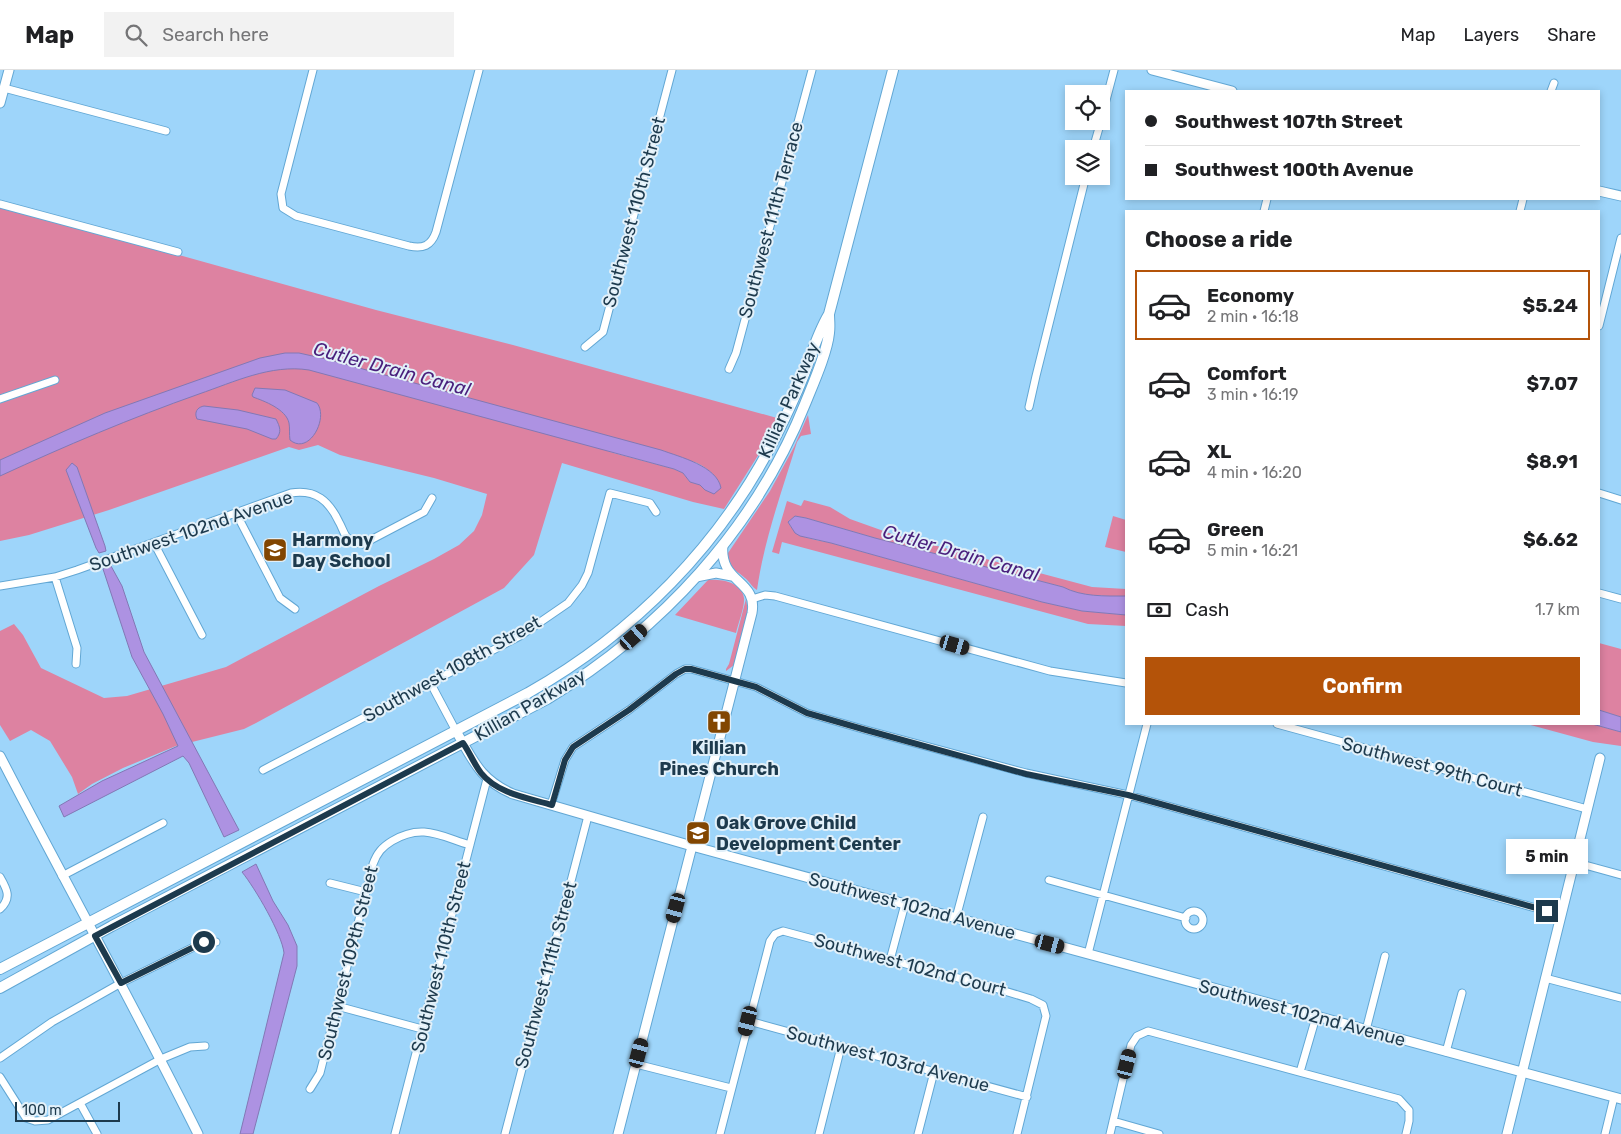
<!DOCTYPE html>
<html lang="en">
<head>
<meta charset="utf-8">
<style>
	:root { --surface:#fff; --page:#f2f2f2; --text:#202124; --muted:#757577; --line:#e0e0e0; --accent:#b45309 }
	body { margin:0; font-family:Rubik,sans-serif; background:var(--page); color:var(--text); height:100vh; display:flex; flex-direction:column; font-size:19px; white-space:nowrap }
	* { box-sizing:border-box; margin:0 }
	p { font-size:16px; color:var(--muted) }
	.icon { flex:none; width:28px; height:28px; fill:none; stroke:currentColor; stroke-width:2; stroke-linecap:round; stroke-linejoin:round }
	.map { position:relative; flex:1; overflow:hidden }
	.side { position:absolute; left:1125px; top:140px; width:475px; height:515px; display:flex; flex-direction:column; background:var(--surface); border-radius:0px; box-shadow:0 2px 8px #0003 }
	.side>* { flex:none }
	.banner { position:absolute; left:1125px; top:20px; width:475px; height:110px; border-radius:0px; box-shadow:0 2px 8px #0003; display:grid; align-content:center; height:110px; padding:0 20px; background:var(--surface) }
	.tools { position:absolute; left:1065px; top:15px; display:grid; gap:10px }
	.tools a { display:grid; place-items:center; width:45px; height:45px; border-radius:0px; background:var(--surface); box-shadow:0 2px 8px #0003; font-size:25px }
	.scale { position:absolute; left:15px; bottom:12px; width:105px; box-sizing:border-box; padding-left:5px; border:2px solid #1d3a4d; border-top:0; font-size:14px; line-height:18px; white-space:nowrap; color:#1d3a4d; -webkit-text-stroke:4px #e2f0f9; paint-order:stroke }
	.end { position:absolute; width:22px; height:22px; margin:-11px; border:6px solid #1d3a4d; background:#fff; box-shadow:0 0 0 2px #fff }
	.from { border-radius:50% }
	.bubble { position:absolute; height:35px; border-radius:0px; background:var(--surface); box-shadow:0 2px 8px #0003; font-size:16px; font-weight:700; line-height:35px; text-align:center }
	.car { position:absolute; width:15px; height:30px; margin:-15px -8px; border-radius:6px; box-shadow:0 0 4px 1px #0007; background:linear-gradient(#222 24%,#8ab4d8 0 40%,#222 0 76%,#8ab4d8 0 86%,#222 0) }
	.banner b { display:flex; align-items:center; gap:18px; height:48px; font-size:19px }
	.banner b+b { border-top:1px solid var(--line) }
	.banner i { width:12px; height:12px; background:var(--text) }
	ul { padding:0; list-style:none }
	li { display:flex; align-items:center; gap:15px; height:70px; margin:0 10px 8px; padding:0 10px; border:2px solid transparent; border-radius:0px }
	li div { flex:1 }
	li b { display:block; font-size:19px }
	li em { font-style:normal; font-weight:700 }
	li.current { border-color:var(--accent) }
	li>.icon { width:45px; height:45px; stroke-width:1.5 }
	h2 { padding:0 20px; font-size:22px; line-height:60px }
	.pay { display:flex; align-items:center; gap:12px; height:55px; padding:0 20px; font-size:19px }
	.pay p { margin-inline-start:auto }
	.primary-button { display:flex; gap:10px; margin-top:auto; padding:10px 20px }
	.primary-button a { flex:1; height:58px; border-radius:0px; background:var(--accent); color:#fff; font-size:20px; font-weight:700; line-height:58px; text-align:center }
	header { display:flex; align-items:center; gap:30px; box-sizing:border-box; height:70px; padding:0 25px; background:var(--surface); border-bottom:1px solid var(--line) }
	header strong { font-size:24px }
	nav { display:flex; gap:28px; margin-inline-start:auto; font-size:18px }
	.search { width:350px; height:45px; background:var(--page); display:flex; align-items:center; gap:12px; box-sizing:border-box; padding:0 18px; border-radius:0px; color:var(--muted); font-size:19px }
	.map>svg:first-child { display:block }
	.green { fill:#dd82a1; fill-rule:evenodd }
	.water { fill:#ad92e2; stroke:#8278b5 }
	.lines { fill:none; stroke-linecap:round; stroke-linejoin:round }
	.minor-casing { stroke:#62a7d4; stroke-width:9 }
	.tertiary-casing { stroke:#62a7d4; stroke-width:11 }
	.secondary-casing { stroke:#62a7d4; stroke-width:12 }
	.minor { stroke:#fff; stroke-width:7 }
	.tertiary { stroke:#fff; stroke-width:9 }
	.secondary { stroke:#fff; stroke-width:10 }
	.route { stroke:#1d3a4d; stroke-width:6 }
	.labels { text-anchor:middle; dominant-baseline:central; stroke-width:4; stroke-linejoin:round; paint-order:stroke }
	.street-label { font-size:18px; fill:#1d3a4d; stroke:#e2f0f9 }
	.poi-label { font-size:18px; font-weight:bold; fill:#1d3a4d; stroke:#e2f0f9; text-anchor:start }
	.water-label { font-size:19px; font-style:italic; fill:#491f7c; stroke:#e2f0f9 }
</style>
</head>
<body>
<header>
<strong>Map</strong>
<div class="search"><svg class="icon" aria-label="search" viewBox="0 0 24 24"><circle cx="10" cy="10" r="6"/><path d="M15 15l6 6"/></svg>Search here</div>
<nav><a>Map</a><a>Layers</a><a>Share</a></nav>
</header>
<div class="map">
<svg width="1621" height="1064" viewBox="0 0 1621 1064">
	<rect width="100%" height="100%" fill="#9ed5fa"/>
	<path class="green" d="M 0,135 L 376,240 L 513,275 L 777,348 L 759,384 L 724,439 L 693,432 L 562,393 L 534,485 L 504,518 L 256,653 L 244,659 L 176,676 L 123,698 L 92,714 L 78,724 L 72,707 L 50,671 L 31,660 L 10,671 L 0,655 L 0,561 L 14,554 L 23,565 L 41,598 L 104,628 L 127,626 L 226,597 L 379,516 L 434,489 L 459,475 L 474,461 L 482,445 L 487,424 L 434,408 L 340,385 L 318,375 L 299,380 L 289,377 L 109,440 L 29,465 L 0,471 ZM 610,382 C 634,385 665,385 687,390 C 700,392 715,403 720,414 L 705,420 L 701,415 L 690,412 L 683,403 L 674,399 Z
		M 808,345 L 811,364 L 801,366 L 797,372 C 782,421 764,470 757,520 C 752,517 750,512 745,508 C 734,498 728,499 728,483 L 770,421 L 794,377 Z
		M 804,430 L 830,437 L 850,449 L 892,464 L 1092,517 L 1126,519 L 1126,526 C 1105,526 1082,527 1063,517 L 875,468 L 806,448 L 795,446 L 788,452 C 796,469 814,469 831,473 L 1042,532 L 1082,541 L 1126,545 L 1126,556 L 1088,554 L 782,472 L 779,484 L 772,482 L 787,431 L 801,436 Z
		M 1113,446 L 1126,450 L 1126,482 L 1105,477 Z
		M 708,510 C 721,509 742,512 744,528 C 745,536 738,554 736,563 L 675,545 Z
		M 746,529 L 748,542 L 734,595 L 726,601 L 726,599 L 729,594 Z
		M 1599,573 L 1621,579 L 1621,647 L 1599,640 Z
		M 1527,654 L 1592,654 L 1621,662 L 1621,676 L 1593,672 Z"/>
	<path class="water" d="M 285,283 L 299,283 L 326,289 L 661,380 C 680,387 717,396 721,418 L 714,424 L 705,420 L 700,415 L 690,412 L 683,403 L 674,399 L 309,300 C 271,294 234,312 199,324 C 131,348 65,376 0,406 L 0,390 L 105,343 L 260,288 Z
		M 255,318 L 285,320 L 317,333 C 329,348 309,386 290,370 C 289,364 290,358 289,353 C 286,339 264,331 253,327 L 252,325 Z
		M 204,336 L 238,340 L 276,349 C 280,357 282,362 276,369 L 272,369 L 247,359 L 197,349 L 196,346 C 195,340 199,337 204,336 Z
		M 72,393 L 77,397 L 105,476 L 106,481 L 99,483 L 96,478 L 66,400 Z
		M 795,446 L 806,448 L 875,468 L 1063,517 C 1082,527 1105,526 1126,526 L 1126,545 L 1082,541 L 1042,532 L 831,473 L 800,466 L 795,463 L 788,452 Z
		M 111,496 L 122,516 L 144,582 L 239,760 L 224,767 L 189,693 L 183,686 L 64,747 L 59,736 L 102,711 L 178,676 L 163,644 L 132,587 L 103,499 Z
		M 1599,640 L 1621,647 L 1621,662 L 1592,654 L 1599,654 Z
		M 256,794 L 273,831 L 288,855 L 297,876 L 297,896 L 253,1064 L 240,1064 L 284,883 C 282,864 255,818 242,802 Z"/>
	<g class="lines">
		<defs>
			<path id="minor" d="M 313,0 L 281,124 L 283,138 L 296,146 L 409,176 C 423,179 431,176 436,162 L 479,0
				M 4,18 L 166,61
				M 1551,21 L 1554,13
				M 1101,49 L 1114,0
				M 1093,79 L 1101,51
				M 0,134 L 178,182
				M 1264,141 L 1267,129
				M 1520,141 L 1523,129
				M 1599,256 L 1621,168
				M 585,277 L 603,262 L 672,0
				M 729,299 L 736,283 L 812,0
				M 0,329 L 55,310
				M 1029,337 L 1036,306 L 1086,106
				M 1599,423 L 1621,430
				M 236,443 L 280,528 L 295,539
				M 154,473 L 202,565
				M 55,507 L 77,578 L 76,594
				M 0,516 L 55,507 L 77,500 L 291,423 C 316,419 329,431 339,452 C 342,457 343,462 346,466 C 350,472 357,473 363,474 L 424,442 L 432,428
				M 1599,523 L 1621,529
				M 752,529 L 765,525 L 775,526 L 1050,601 L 1126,613
				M 431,614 L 456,661
				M 1277,654 L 1587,739
				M 263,700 L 520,566 L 568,533 L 582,515 L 588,503 L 610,423 L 650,433 L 656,442
				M 551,735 L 565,690 L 573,677 L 629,640 L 676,604 L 685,599 L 691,599 L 756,617 L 807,643 L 866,660 L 1026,703 L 1128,725 L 1561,845
				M 1574,792 L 1621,805
				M 62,806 L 163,753
				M 0,807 C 7,819 12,828 0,839
				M 1049,810 L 1186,848
				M 330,813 L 366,822
				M1185 850a9 9 0 1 1 18 0a9 9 0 1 1-18 0Z
				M 956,848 L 983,747
				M 1088,884 L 1147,654
				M 890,890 L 905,834
				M 1545,908 L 1621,928
				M 337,936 L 422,959
				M 749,951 L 1027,1027
				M 1366,960 L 1385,886
				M 1446,982 L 1462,923
				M 0,988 L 52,952 L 121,913 L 204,872 L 216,872
				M 636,994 L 731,1018
				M 1300,1002 L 1316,947
				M 0,1007 L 26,1048 L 35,1051 L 48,1050 L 161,989 L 190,977 L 205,976
				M 310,1019 L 320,1003 L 373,794 C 377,783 382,777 392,771 C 422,753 440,766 470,775
				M 80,1033 L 97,1064
				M 1113,1051 L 1159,1064
				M 395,1064 L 487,709
				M 505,1064 L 588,746
				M 720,1064 L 770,871 L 775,864 L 783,861 L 988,916 L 1031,929 L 1043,935 L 1046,946 L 1017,1064
				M 819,1064 L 841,977
				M 918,1064 L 934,1002
				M 1110,1064 L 1131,975 L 1137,966 L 1148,961 L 1399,1029 L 1409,1040 L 1409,1051 L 1406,1064
				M 1605,1064 L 1614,1027"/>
			<path id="tertiary" d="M 1152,0 L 1232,21
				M 0,33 L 9,0
				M 1599,121 L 1621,126
				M 696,507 L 716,503 L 732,506
				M 456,661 C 473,690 480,710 513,724 L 692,776 L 1621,1029
				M 0,686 C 65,812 135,937 198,1064
				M 618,1064 L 752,543 C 758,509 719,514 723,475
				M 1507,1064 L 1600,688"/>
			<path id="secondary" d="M 0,899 L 528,623 C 634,563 721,475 776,366 C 786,346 795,327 803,307 C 811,286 817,264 829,244
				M 0,918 L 112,856 L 547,629 C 661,560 755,459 805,334 C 813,314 827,283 829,263 C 830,256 829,250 829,244 L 893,0"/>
		</defs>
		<use href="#minor" class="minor-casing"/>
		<use href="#tertiary" class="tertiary-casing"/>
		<use href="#secondary" class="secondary-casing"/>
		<use href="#minor" class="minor"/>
		<use href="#tertiary" class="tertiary"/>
		<use href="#secondary" class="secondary"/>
	</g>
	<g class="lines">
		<path class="route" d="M 204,872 L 121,913 L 95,866 L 463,673 C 470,683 474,694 481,703 C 498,724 528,728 552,735 L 565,690 L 573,677 L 629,640 L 676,604 L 685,599 L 691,599 L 756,617 L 807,643 L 866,660 L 1026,704 L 1128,725 L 1547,841"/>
	</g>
	<defs>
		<symbol id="school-square" viewBox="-11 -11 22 22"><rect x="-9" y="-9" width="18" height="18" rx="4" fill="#824601" stroke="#e2f0f9"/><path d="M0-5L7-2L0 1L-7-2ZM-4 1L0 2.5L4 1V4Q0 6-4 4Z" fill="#fff"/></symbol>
		<symbol id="church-square" viewBox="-11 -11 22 22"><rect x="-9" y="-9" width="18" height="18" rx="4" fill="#824601" stroke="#e2f0f9"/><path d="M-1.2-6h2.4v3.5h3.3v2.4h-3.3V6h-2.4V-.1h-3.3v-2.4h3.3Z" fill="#fff"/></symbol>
	</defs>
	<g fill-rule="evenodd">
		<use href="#school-square" x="261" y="466" width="28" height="28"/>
		<use href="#church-square" x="705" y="638" width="28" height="28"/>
		<use href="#school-square" x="684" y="749" width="28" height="28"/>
	</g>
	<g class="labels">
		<g class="street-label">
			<text transform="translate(634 142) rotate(-75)">Southwest 110th Street</text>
			<text transform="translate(771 150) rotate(-75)">Southwest 111th Terrace</text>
			<text transform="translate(789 330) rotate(-66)">Killian Parkway</text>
			<text transform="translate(191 461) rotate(-19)">Southwest 102nd Avenue</text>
			<text transform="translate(452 599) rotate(-29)">Southwest 108th Street</text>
			<text transform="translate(530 635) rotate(-30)">Killian Parkway</text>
			<text transform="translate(1432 697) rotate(15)">Southwest 99th Court</text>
			<text transform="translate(912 836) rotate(15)">Southwest 102nd Avenue</text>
			<text transform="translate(441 887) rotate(-76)">Southwest 110th Street</text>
			<text transform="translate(348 893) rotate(-76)">Southwest 109th Street</text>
			<text transform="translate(910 895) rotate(15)">Southwest 102nd Court</text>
			<text transform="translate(546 905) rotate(-75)">Southwest 111th Street</text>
			<text transform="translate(1302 943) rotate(15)">Southwest 102nd Avenue</text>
			<text transform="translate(888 989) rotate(15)">Southwest 103rd Avenue</text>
		</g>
		<g class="poi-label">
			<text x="292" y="470">Harmony<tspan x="292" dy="21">Day School</tspan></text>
			<text x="719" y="678" text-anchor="middle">Killian<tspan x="719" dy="21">Pines Church</tspan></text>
			<text x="716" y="753">Oak Grove Child<tspan x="716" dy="21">Development Center</tspan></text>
		</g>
		<g class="water-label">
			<text transform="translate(392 299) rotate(15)">Cutler Drain Canal</text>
			<text transform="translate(961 483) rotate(16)">Cutler Drain Canal</text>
		</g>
	</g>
</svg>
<div class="tools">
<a><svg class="icon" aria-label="locate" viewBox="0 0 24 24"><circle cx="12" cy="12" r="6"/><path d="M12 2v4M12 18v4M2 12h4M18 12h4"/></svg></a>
<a><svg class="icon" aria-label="layers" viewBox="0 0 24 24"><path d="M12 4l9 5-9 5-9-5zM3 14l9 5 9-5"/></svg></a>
</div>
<div class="scale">100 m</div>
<i class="end from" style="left:204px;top:872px"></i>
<i class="end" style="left:1547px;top:841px"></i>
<div class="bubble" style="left:1506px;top:769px;width:82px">5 min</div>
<i class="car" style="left:634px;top:567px;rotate:49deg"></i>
<i class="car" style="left:955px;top:575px;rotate:106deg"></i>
<i class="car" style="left:676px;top:838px;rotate:195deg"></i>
<i class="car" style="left:1050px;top:874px;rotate:105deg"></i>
<i class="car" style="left:748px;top:951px;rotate:194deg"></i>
<i class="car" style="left:639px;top:983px;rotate:15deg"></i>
<i class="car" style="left:1127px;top:994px;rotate:14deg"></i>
<div class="banner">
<b><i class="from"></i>Southwest 107th Street</b>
<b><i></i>Southwest 100th Avenue</b>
</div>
<section class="side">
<h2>Choose a ride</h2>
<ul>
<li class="current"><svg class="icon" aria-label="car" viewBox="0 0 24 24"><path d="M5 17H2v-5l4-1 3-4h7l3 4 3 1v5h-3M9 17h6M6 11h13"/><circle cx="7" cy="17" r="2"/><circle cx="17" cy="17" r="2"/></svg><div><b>Economy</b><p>2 min · 16:18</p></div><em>$5.24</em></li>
<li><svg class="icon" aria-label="car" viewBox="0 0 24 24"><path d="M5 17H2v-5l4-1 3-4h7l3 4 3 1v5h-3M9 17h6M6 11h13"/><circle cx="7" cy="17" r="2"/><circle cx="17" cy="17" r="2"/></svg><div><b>Comfort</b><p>3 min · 16:19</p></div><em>$7.07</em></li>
<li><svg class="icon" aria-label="car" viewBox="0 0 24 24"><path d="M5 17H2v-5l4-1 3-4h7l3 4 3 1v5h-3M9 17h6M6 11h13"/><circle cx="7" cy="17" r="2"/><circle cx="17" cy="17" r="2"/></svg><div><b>XL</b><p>4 min · 16:20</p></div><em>$8.91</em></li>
<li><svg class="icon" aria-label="car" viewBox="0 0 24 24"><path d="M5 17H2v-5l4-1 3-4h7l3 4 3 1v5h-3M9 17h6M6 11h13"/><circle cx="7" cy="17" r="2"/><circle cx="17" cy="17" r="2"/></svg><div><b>Green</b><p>5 min · 16:21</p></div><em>$6.62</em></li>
</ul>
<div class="pay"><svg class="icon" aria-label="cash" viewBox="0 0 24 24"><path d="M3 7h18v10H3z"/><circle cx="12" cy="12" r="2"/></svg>Cash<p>1.7 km</p></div>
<div class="primary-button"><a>Confirm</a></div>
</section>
</div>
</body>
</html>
